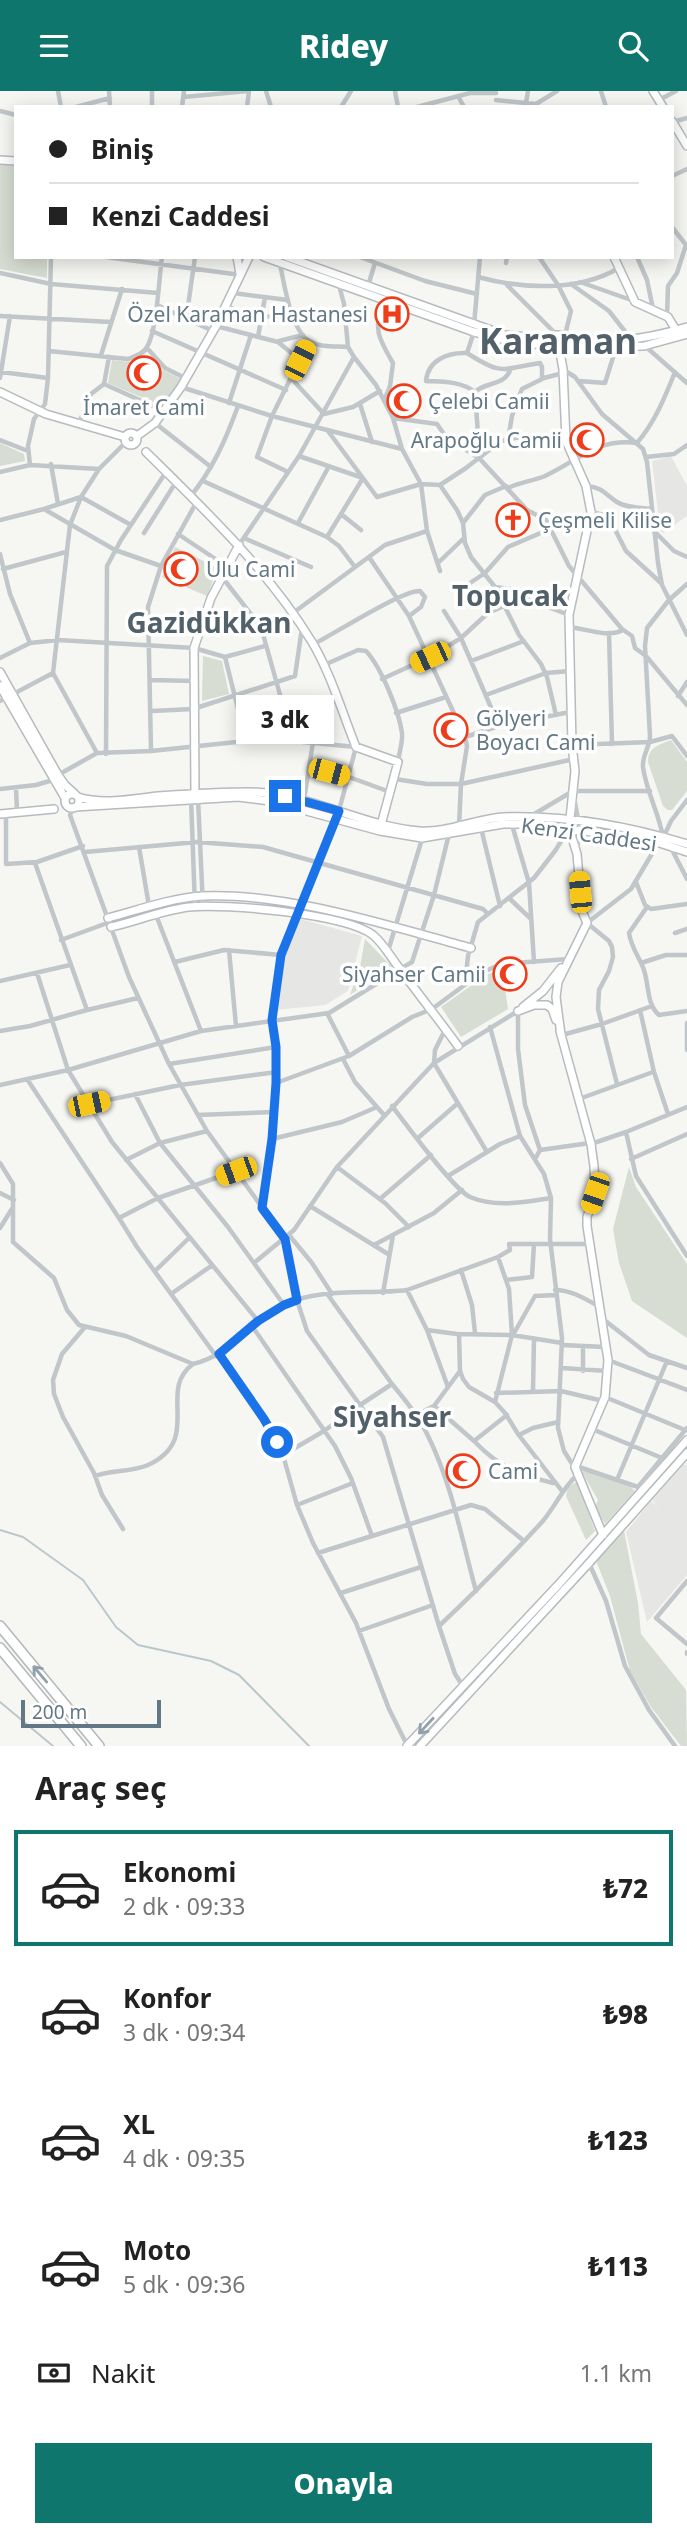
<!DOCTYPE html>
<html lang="tr">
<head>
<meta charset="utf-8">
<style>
	:root { --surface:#fff; --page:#f6f6f6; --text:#222; --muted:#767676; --line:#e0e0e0; --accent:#0f766e }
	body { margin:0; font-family:"Noto Sans",sans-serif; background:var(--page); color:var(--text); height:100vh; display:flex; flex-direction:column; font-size:26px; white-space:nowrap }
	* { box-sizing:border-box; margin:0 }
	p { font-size:23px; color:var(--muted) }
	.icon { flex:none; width:38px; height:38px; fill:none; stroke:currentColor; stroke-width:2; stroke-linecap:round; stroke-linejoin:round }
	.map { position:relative; height:1655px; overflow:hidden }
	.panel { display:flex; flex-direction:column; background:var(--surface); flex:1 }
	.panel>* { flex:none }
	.top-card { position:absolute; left:14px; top:14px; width:660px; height:154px; border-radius:0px; box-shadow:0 4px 18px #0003; display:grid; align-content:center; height:154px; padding:0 35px; background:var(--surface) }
	.scale { position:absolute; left:21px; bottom:18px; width:140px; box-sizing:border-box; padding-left:7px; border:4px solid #637885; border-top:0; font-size:19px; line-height:24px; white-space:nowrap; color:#637885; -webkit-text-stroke:5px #fff; paint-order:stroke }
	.end { position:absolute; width:32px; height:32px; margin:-16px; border:9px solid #1a73e8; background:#fff; box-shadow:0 0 0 4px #fff }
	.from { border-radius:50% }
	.bubble { position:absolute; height:49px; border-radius:0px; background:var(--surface); box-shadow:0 4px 18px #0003; font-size:23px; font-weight:800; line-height:49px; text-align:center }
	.car { position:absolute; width:21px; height:42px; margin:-21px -10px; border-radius:9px; box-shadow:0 0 5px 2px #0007; background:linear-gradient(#f5c518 24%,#345 0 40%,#f5c518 0 76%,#345 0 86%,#f5c518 0) }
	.top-card b { display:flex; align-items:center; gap:24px; height:66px; font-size:26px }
	.top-card b+b { border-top:2px solid var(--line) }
	.top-card i { width:18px; height:18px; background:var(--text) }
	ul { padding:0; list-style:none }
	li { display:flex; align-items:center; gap:21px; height:116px; margin:0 14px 10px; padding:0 21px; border:4px solid transparent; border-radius:0px }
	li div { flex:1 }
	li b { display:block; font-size:26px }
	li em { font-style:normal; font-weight:800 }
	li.current { border-color:var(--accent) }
	li>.icon { width:63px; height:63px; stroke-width:1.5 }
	h2 { padding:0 35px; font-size:32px; line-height:84px }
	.pay { display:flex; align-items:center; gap:18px; height:77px; padding:0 35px; font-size:26px }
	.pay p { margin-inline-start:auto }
	.button { display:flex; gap:14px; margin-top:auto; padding:14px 35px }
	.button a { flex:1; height:80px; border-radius:0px; background:var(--accent); color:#fff; font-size:28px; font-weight:800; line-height:80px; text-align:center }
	header { display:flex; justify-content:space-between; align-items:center; height:91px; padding:0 35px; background:var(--accent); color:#fff; font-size:32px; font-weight:800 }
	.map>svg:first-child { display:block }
	.built { fill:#e6e7e5 }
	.green { fill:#d7ddd2 }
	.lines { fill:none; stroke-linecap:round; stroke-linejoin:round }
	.stream { stroke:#bac8cc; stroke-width:2 }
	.secondary-casing { stroke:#b5bbbf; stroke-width:10 }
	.highway-casing { stroke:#b3b8bb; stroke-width:12 }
	.street { stroke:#c0c6c9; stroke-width:4.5 }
	.secondary { stroke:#fff; stroke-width:7 }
	.highway { stroke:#fff; stroke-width:9 }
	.oneway { stroke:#92a0aa }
	.route { stroke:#1a73e8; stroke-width:9 }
	.labels { text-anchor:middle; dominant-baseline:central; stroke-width:7; stroke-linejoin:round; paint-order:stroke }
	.poi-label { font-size:21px; fill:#637885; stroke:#fff; text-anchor:start }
	.street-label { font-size:21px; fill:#637885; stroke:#fff }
	.district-label { font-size:28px; font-weight:bold; fill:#516069; stroke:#fff }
	.town-label { font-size:35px; font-weight:bold; fill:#516069; stroke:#fff }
</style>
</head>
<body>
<header><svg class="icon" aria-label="menu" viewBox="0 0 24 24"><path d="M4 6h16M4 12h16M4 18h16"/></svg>Ridey<svg class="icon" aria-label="search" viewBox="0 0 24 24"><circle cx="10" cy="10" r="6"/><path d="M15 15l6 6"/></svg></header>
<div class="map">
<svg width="687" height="1655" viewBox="0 0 687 1655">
	<rect width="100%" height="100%" fill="#f6f6f2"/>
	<path class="built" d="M 671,365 L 687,395 L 687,425 L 663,442 L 660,439 L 652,370 Z
		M 297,827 L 362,845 L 348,900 L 325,914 L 276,919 L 286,860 Z
		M 684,1373 L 687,1375 L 687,1484 L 647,1531 L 626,1441 L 651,1410 L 658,1416 L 652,1409 Z"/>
	<path class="green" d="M 0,72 L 16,73 L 16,166 L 47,166 L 47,187 L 0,178 Z
		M 112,269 L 133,271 L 129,291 L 152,294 L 157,276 L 181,288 L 164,316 L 108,292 Z
		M 0,352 L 24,363 L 25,370 L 0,375 Z
		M 175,456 L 218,477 L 207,505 L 162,486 Z
		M 203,565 L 222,570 L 229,603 L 202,610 Z
		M 671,649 L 687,671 L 687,700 L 672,719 L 668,719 L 663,715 L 648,671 C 648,656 659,654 671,649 Z
		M 365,848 L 392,876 L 350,904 L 360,876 Z
		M 502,878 L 508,918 L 461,946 L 441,916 L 486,884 Z
		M 629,1076 L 636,1096 L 687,1173 L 687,1247 L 632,1210 L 619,1172 L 613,1138 Z
		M 585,1379 L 630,1395 L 635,1400 L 605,1433 L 595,1416 L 598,1409 L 582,1381 Z
		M 577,1390 L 595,1440 L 586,1449 L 566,1405 L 568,1397 Z
		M 624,1440 L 638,1512 L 641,1543 L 686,1599 L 687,1655 L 681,1655 L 651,1616 L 630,1580 L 610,1505 L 595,1467 Z"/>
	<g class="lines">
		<path class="stream" d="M 0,1439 L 23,1446 L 83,1489 L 116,1536 L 138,1554 L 211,1570 L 239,1584 L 309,1655
			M 0,1611 L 53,1655"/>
		<defs>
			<path id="secondary" d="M 653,0 L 663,16
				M 672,30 L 687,55
				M 0,69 L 16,70
				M 237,166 L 240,183
				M 264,166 L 474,241 L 512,251 L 556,255
				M 287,166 L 505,244 L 541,247 L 557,244
				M 614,166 L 635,211 L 668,226 L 676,239
				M 560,244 C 609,253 640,250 687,236
				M 0,301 L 46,323 L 125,346
				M125 348a6 6 0 1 1 12 0a6 6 0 1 1-12 0Z
				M 137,345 L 155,332 L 181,296 L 216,235 L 249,166
				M 146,361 C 206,420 268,479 312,551 C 331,583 342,621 356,656 L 398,671 L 381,734
				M 0,581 L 58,684 L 65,694 L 75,703
				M 0,595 L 65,707
				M 195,702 L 194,557 L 211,507 L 239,454
				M65 710a7 7 0 1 1 14 0a7 7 0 1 1-14 0Z
				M 78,706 C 103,714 133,708 158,705 C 188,703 218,701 248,701 C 307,701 361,735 419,740 C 448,742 475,728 503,726 C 564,724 629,735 687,753
				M 75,716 L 238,706 L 270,710 L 380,740 L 422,747 L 503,733 L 520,733 L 644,747 L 687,761
				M 0,723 L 54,718
				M 108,827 C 138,819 171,807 202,805 C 286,801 389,835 471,857
				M 111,836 C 137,830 163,819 189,816 C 225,812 346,823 373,844 C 384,853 391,867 400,878 C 419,904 439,929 458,955
				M 523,916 L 543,900 L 561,877
				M 518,920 L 534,914 L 547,914 L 552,918 L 556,929
				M 560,940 L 591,1053 L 594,1075 L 595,1102 L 587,1126 L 587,1135 L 608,1269 L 605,1306 L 575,1376 L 603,1444
				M 561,944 L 556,906 L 558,891 L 587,832 L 582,820 L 577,763 L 569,737 L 575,680 L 572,654 L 569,524 L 591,421 L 586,395 L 566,350 L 563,278 L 559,256 L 644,255 L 687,243
				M 407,1655 L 559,1493 L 687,1349
				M 420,1655 L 589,1472 L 687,1362"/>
			<path id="highway" d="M 0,1535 L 99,1655
				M 0,1557 L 81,1655"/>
		</defs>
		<use href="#secondary" class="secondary-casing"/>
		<use href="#highway" class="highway-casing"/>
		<path class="street" d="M 58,0 L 61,16
			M 109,0 L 110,16
			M 152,0 L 152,16
			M 266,0 L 271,16
			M 395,0 L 398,16
			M 601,0 L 606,16
			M 458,5 L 464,16
			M 183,6 L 248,0
			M 496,9 L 536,13 L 537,16
			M 659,9 L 676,0
			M 526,12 L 528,0
			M 536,13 L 557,0
			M 76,16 L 110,7
			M 182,16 L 184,0
			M 247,16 L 249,0
			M 341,16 L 351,0
			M 417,16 L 470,2 L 496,2
			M 0,20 L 16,24
			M 673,31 L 687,27
			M 672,85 L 687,78
			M 106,166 L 241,184
			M 360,166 L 425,190 L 477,203
			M 539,166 L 558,194 L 571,220 L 566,240 L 560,244
			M 637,166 L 647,189 L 653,218
			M 506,172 L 507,166
			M 280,173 C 284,193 291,239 309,250 C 321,257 336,255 348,256
			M 0,182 L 51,193 L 158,202
			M 478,186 C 522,198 578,201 619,177
			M 580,191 L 634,210
			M 571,193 L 609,220 L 631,248
			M 339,194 L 344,213 L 348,256 L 354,266 L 376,294 L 393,327 L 402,358 L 421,393 L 427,440 L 440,480
			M 507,194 L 557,244
			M 368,195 L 375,172
			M 233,202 L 288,209
			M 381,208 C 375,240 377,245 393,272 L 390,295 L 384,310
			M 157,214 L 213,240
			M 226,215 C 248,224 271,228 295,225
			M 0,225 L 111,231
			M 667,226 L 668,195 L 677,182 L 686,154 L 672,136
			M 186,229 L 195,166
			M 474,234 L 480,166
			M 216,235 L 278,251 L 300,269
			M 152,240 L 286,299
			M 474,241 L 467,262 C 503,285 500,278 540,272 L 542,276 L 542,287
			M 258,246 L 265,206
			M 279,250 L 303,244
			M 645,255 L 687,292
			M 147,257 L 165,277 L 185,287
			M 49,260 L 128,268 C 135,265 144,263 147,256 C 157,240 159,187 162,166
			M 467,262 C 448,261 428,269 426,290 C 443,291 461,290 475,301
			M 101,264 L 122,198
			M 564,279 L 575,286 L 602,323 L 643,358 L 647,371 L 658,472 L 662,494 L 687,544
			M 1,281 L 48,287
			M 0,287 L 10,225
			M 291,287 L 324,323 L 353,316 L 380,300
			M 579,290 L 605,292 L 616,257
			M 104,293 L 164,320
			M 181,296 L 272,325 L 402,358
			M 229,312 L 251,244
			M 360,313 L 372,351
			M 393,327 L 437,333 L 446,346 L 479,367 L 527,419 L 546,429 L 569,475 L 622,538 L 632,545 L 635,557 L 646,565 L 687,614
			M 79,332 L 91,303 L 104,293 L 109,266
			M 155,332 L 211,376
			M 328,340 L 377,406 L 421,393 L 440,394 L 466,377 L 501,350 L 525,345 L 565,345
			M 0,349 L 28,360
			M 508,349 L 512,325 L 522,298 L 544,287 L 563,282
			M 494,355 L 478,343 L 475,301 C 486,290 505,296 511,277
			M 646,366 L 674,363 L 687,354
			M 51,373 L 58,413
			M 30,374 L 28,355 L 34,328 L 45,313 L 48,287 L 51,166
			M 0,381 L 30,374 L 99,378
			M 288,381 L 257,366 L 272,325 L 309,250
			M 203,390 L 327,446 L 363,387 L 299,365
			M 440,394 L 457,419 L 463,432 L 465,452 L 471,466 L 495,496 L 519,544 L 541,573 L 547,586 L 556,624
			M 587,395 C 602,396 606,404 617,411 C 626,417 642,417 652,418
			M 508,397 C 520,391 533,390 545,385 C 579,369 597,347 637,352 C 655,331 665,306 675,281
			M 190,406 C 213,378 226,348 238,315
			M 44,418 L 115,459 L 161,475
			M 591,421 L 608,425 L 626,460 L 661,492
			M 341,423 L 361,439
			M 0,429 L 44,418 L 81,406 L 131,434
			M 298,432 L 328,377
			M 463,432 L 485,404 L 506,395
			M 655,441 L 674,460 L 687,466
			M 144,442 L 176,391
			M 178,443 L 226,475
			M 327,446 L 339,455 L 355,476
			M 244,447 L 311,476
			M 239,454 L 299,365 L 354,266
			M 0,463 L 10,503 L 30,552
			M 369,466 L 409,525 L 465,646 L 467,655 L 461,693 L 459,735
			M 439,471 L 464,447
			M 3,478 L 66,461
			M 222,486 L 261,536 L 293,650
			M 467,494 L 485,482 L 508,456 L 550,438
			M 495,496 L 517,499 L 526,508
			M 444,520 L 461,547 L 499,635
			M 293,522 L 385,454 L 427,440
			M 570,536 C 586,538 608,547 623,539
			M 609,542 L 612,653
			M 314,553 C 334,543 402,499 420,500 L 425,506 L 421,516 L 409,525
			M 225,566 L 265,555
			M 0,567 L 30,552 L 58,549 L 194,557 L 225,566 L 246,650
			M 471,570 L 524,550
			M 324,574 L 358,559 L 366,560 C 381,576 399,620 402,642 C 403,651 399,662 398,671
			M 53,582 L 97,662
			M 382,588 L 430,566 L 461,547 L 488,522 L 504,515 L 527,508 L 569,524
			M 151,589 L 194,590
			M 486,604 L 546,582 L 570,580
			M 678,605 L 687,591
			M 0,610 L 53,582 L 70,434 L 81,406 L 99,378 L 126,351
			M 152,620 L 193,618 L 295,585 L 302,537
			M 396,622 L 446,606
			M 465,646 L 499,635 L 570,621
			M 573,654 L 650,651 L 672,645 L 687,665
			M 151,660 L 148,516 L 161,475 L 196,412
			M 106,663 L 107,475 L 121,449 L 166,381
			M 310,676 L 349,686 L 390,701
			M 58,684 L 97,662 L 151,660 L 246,650 L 293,650 L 356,656 L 337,727 L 296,822 L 281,864 L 272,929 L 277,981 L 272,1048 L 263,1117
			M 395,688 L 427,693 L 461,693 L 574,668
			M 16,697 L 17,721
			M 0,698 L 36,694 L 53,689
			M 191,707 L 195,816
			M 574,707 L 580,738 L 577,758
			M 198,708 L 203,815
			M 304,709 L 313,651
			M 73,717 L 70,724 L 129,886 L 169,973 L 207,1040 L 285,1148 L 297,1209 L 307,1240 L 360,1314 L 392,1293 L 328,1204
			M 6,722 L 6,773 L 37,771 L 83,755
			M 531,725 L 573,700 L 650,700
			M 512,734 L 529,792 L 534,871
			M 481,737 L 500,815
			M 664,745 L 671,730 L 687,709
			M 663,746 C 659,722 646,700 643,676 C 642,664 650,656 650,645 L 645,555 L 647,537 L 669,509 L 687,493
			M 670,755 L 687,788
			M 139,756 L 149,815
			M 85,761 L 197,751 L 263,756 L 483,818 L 487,822
			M 35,772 L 87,919 L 138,907
			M 636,791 L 645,814 L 651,818 L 687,813
			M 510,808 L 531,828
			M 647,816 L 629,842 C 631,855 637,863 642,874 C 650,890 645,912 659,924 L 687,920
			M 156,824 L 201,940
			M 675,842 L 687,838
			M 61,849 L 110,831
			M 229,859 L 236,935
			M 388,860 L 422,748
			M 175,871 L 224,859 L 281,864
			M 641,872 L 666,864 L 687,864
			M 37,882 L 68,979 L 112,1051 L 258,1230
			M 0,890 L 70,874
			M 465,893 L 468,865 L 478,831 L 534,787 L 555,760 L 568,739
			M 640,919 L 654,981 L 668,1023
			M 327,922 L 349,965
			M 687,932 L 687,959
			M 490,936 L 520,1045
			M 445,939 L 435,959 L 434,972 L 487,1061
			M 0,940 L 30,935 L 87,919
			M 562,944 L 602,933 L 652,915
			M 343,968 L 355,991 L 384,1024
			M 169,973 L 276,956
			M 27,988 L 119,1127
			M 276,992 L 349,965 L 412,926 L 432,918 L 481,882 L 501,873 L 568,868
			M 617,993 L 598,918 L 599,899 L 609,880 L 613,866 L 612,856 L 609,850 L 587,832 L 631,798 L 659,751
			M 0,994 L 68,979 L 201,940 L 329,922 L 412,871 L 434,804 L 449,743
			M 135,1003 L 160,1052 L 228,1136 L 284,1214
			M 579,1008 L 653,981
			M 89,1013 L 180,994 L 277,981
			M 392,1015 C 406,1033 453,1098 470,1106 C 496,1117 525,1111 551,1107
			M 198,1024 L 274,1021
			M 626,1041 L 636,1085 L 687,1165
			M 418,1047 L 458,1012
			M 272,1048 L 342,1031 L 377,1016
			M 591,1053 L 626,1041 L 687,1016
			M 540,1059 L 590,1052
			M 631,1068 L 687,1043
			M 126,1069 L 160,1052 L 207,1040
			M 0,1072 L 13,1093 L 13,1151 L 54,1187 L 67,1219 L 79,1234 L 126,1245 L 193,1273 C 230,1265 250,1231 283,1214 C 320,1196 368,1204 407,1199 L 427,1239 L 457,1243 L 512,1244 L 562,1252
			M 337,1076 L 385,1112 L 409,1136
			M 448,1085 L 500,1053 L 520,1045 L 544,1083 L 551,1107 L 550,1148 L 562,1247 L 558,1337 L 564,1360 L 574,1376
			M 0,1102 L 14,1109
			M 380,1108 L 431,1064
			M 310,1115 L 388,1163
			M 0,1137 L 13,1116
			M 289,1144 L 312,1172 L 332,1203
			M 374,1154 L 434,1122 L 462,1099
			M 254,1172 L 294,1139 L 337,1076 L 434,972 L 518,920 L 518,958 L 525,1014 L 540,1059 L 535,1068
			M 461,1179 L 472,1214 L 475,1242
			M 155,1180 L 189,1147
			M 506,1189 L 532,1186 L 534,1153
			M 407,1199 L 498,1166 L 510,1159 L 509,1153 L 588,1153
			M 555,1199 C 571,1199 584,1207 598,1215
			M 383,1202 L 393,1144
			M 171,1203 L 211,1175
			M 603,1228 L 649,1264 L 687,1277
			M 252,1235 L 335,1355 L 351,1387 L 372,1445 L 471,1414 L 485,1418 L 524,1450
			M 85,1236 L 62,1263 L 53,1289 L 54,1303 L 63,1326 L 94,1382 L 102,1404 L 123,1438
			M 427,1239 L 448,1296
			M 459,1243 L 460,1280 L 463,1288 L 469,1296 L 495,1311 L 505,1322 L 518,1343 L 562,1400
			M 513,1244 L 535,1205 L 556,1204
			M 562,1254 L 605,1256
			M 219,1263 L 264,1328 L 283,1364 L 297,1414 L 313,1452 L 356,1532 L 389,1618 L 407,1654
			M 216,1265 L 137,1156 L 119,1127 L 158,1107 L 236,1080
			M 608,1269 L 687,1299
			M 562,1277 L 607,1280
			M 460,1280 L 434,1315 L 474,1350
			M 583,1280 L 583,1255
			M 392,1293 C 406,1310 420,1327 429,1347 C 452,1394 462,1449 476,1500
			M 533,1299 L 534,1248
			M 496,1302 L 561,1300 L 603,1310
			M 605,1306 L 685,1339
			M 495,1311 L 512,1244 L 509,1198 L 498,1166
			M 416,1324 L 434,1315
			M 507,1324 L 474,1350 C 500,1377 517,1383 553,1392
			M 592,1338 L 662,1367
			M 519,1344 L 533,1337 L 558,1331
			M 283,1364 L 324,1340 L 360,1314 L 383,1346 L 439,1535
			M 576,1375 L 638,1396 L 687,1337
			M 95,1385 C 112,1379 132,1381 148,1374 C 204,1348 156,1300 193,1273
			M 617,1389 L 667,1270
			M 297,1414 L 353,1392
			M 318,1462 L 372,1445
			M 589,1472 L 606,1510 L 625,1575 L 649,1619 L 675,1655
			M 687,1490 L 656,1527 L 687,1553
			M 341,1502 L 421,1476
			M 359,1540 L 433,1514
			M 687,1561 L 687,1563
			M 463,1595 L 455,1583 L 439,1535 C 474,1502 509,1467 542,1431 C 555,1416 562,1398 577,1384"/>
		<use href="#secondary" class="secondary"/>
		<use href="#highway" class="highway"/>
	</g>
	<defs><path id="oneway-shaft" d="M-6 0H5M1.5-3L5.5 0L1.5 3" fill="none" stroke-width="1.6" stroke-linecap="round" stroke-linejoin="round" transform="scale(1.75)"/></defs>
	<g class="oneway">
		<use href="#oneway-shaft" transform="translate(40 1583) rotate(-130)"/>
		<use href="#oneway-shaft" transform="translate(426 1635) rotate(133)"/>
	</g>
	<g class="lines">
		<path class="route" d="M 277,1351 L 264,1328 L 219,1263 L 258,1230 L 284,1214 L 297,1209 L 285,1148 L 262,1117 L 272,1048 L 276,992 L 276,956 L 272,929 L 281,864 L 339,720 L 285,705"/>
	</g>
	<defs>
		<symbol id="hospital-ring" viewBox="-11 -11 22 22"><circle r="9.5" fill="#fff" stroke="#ee3d1a" stroke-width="1.5"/><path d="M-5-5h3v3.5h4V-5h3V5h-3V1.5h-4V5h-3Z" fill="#ee3d1a"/></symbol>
		<symbol id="mosque-ring" viewBox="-11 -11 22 22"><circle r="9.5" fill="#fff" stroke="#ee3d1a" stroke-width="1.5"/><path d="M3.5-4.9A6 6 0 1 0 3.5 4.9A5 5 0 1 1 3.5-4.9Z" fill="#ee3d1a"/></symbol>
		<symbol id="church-ring" viewBox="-11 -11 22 22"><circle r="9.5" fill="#fff" stroke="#ee3d1a" stroke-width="1.5"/><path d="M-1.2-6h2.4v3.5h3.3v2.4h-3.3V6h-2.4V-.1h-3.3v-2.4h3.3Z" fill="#ee3d1a"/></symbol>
	</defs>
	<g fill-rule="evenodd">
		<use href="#hospital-ring" x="373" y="204" width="38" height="38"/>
		<use href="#mosque-ring" x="125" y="263" width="38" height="38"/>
		<use href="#mosque-ring" x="385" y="291" width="38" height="38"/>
		<use href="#mosque-ring" x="568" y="330" width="38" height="38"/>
		<use href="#church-ring" x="494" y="410" width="38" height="38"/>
		<use href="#mosque-ring" x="162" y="459" width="38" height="38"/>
		<use href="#mosque-ring" x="432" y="620" width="38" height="38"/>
		<use href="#mosque-ring" x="491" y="864" width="38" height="38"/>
		<use href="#mosque-ring" x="444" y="1361" width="38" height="38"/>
	</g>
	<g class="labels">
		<g class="poi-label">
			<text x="368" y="223" text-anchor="end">Özel Karaman Hastanesi</text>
			<text x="428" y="310">Çelebi Camii</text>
			<text x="144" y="316" text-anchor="middle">İmaret Cami</text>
			<text x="562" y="349" text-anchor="end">Arapoğlu Camii</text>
			<text x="538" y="429">Çeşmeli Kilise</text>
			<text x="206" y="478">Ulu Cami</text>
			<text x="476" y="627">Gölyeri<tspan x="476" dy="24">Boyacı Cami</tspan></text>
			<text x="486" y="883" text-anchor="end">Siyahser Camii</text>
			<text x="488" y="1380">Cami</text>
		</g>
		<g class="street-label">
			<text transform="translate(589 743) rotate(8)">Kenzi Caddesi</text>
		</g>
		<g class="district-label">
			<text x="510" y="504">Topucak</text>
			<text x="209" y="531">Gazidükkan</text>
			<text x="392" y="1325">Siyahser</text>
		</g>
		<g class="town-label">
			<text x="558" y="249">Karaman</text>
		</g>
	</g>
</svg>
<div class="scale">200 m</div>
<i class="end from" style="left:277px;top:1351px"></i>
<i class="end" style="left:285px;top:705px"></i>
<div class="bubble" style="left:236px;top:604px;width:98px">3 dk</div>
<i class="car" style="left:300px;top:269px;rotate:26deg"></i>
<i class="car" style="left:430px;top:566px;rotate:245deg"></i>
<i class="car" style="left:329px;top:681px;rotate:105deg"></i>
<i class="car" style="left:580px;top:801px;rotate:355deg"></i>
<i class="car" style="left:89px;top:1013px;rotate:78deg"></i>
<i class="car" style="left:236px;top:1080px;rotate:250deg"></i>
<i class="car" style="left:595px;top:1102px;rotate:199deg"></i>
<div class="top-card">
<b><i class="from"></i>Biniş</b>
<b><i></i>Kenzi Caddesi</b>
</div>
</div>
<section class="panel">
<h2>Araç seç</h2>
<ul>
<li class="current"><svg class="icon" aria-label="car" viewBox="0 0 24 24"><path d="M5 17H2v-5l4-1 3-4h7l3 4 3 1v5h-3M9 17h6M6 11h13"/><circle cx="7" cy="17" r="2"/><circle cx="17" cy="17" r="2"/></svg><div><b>Ekonomi</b><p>2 dk · 09:33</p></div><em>₺72</em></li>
<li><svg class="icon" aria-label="car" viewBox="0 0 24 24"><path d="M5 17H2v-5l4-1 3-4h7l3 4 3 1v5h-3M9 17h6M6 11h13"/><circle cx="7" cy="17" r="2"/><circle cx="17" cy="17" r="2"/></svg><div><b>Konfor</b><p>3 dk · 09:34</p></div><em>₺98</em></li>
<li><svg class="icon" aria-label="car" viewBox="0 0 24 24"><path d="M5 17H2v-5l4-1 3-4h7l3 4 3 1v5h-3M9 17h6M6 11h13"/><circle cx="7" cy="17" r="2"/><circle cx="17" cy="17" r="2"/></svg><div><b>XL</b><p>4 dk · 09:35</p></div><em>₺123</em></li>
<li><svg class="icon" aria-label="car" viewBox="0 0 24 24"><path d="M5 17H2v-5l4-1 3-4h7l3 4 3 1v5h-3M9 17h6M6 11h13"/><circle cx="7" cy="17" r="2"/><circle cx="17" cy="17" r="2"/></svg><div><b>Moto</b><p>5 dk · 09:36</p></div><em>₺113</em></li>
</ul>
<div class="pay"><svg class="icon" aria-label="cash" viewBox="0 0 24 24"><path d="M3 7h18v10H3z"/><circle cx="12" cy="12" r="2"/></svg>Nakit<p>1.1 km</p></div>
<div class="button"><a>Onayla</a></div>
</section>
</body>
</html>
